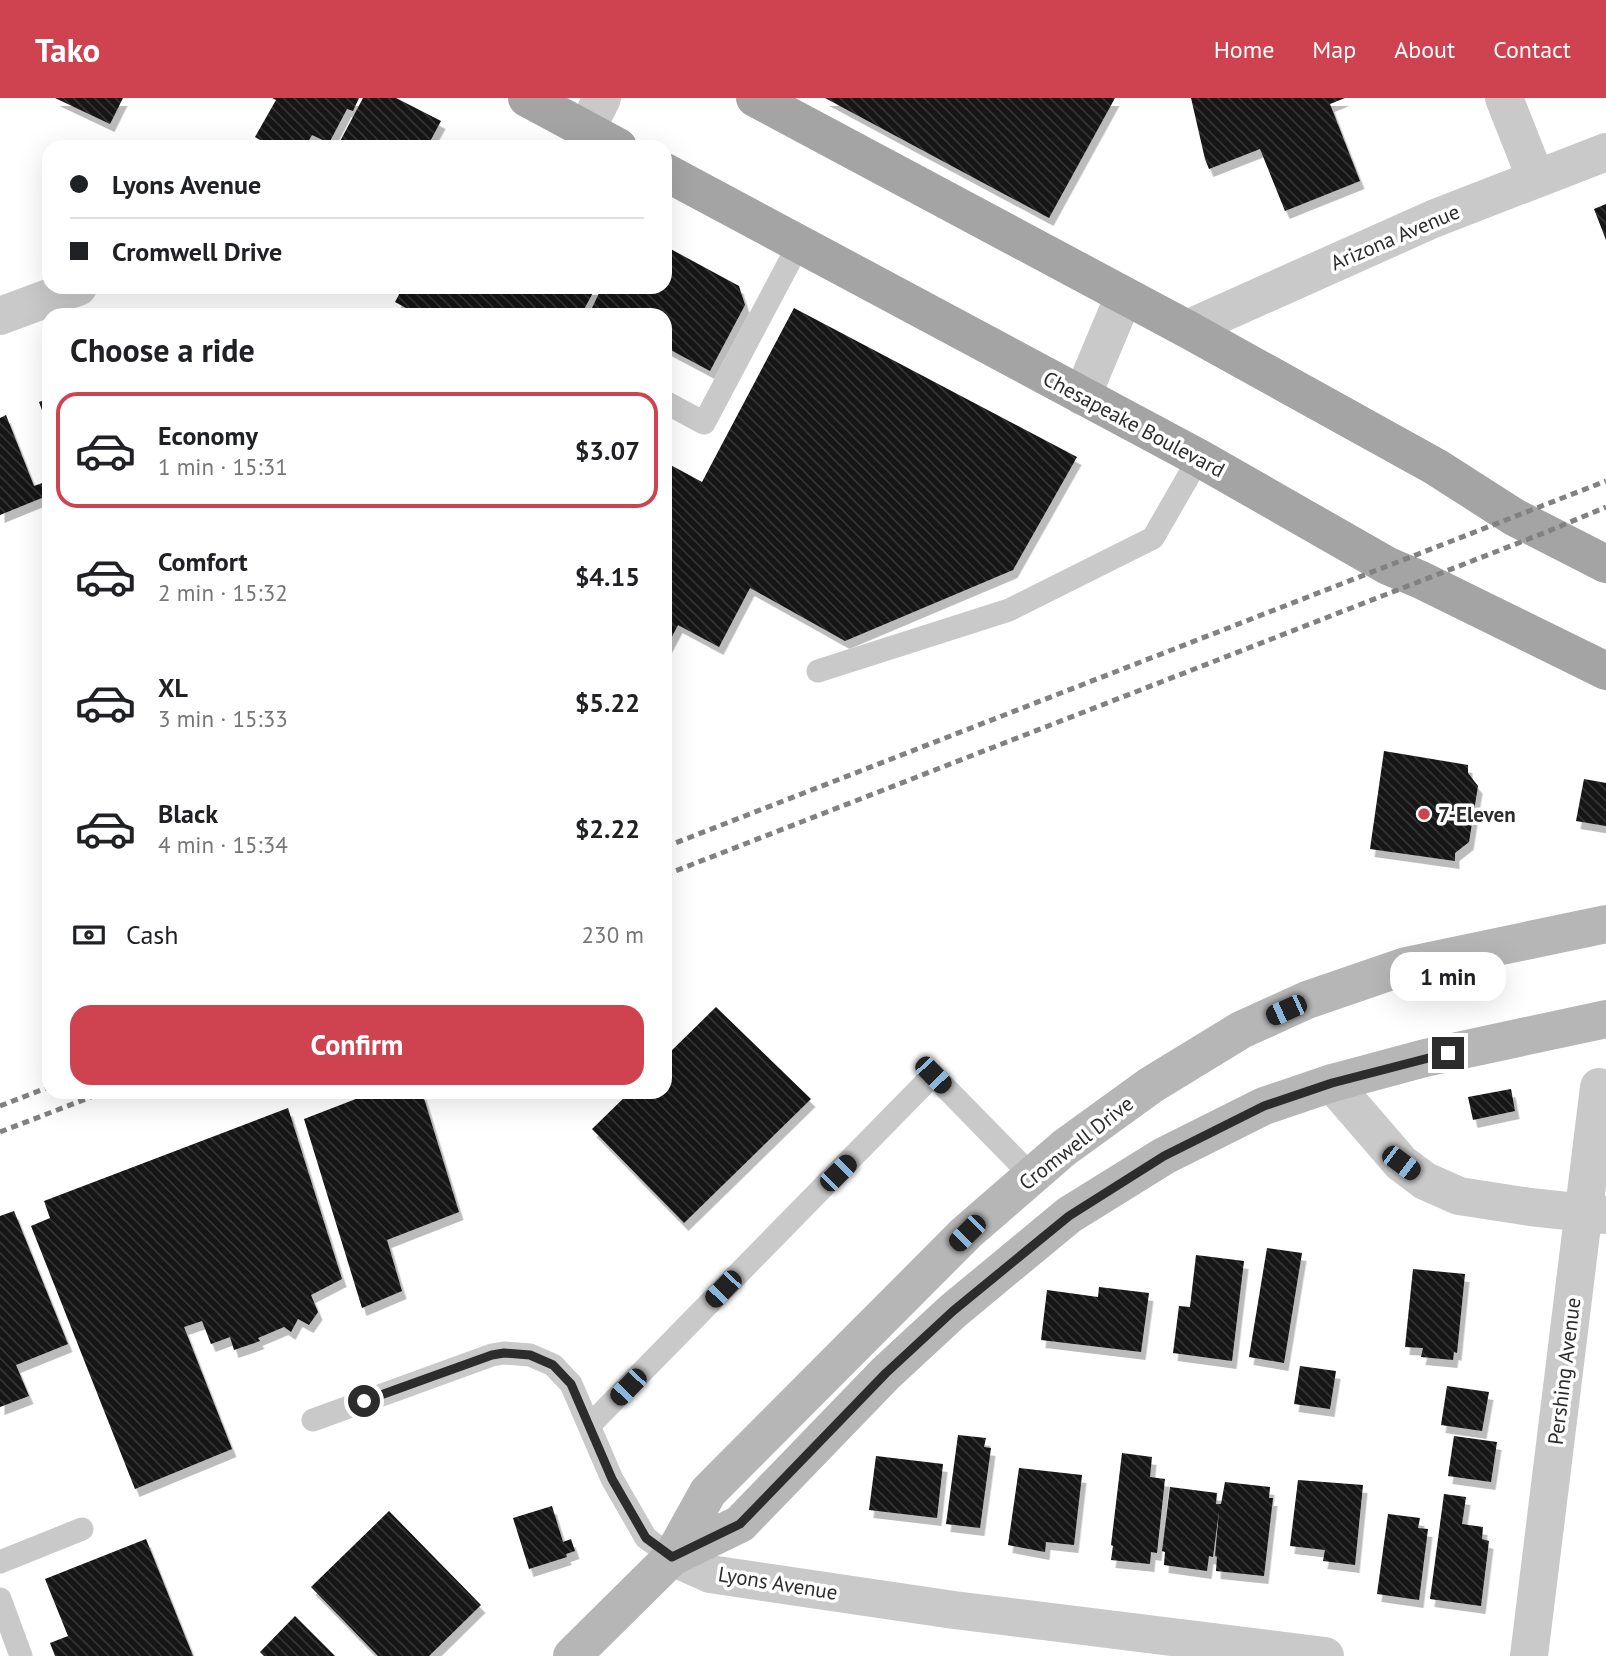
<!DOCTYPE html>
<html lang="en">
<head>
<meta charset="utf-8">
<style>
	:root { --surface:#fff; --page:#f2f2f2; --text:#202124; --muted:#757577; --line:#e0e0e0; --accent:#cf4350 }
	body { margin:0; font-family:"PT Sans",sans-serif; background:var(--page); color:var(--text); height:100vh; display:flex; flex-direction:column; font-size:26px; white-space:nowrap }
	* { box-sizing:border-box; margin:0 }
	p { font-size:23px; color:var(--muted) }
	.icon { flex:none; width:38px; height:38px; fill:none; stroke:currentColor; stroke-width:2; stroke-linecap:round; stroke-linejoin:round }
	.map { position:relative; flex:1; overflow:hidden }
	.side { position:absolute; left:42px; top:210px; width:630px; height:791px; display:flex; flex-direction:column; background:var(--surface); border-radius:21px; box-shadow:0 7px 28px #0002 }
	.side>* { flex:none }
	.top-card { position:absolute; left:42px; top:42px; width:630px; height:154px; border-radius:21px; box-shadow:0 7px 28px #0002; display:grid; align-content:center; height:154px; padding:0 28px; background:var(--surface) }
	.end { position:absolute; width:32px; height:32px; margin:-16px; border:9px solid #2c2c2c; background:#fff; box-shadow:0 0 0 4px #fff }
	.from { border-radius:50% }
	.bubble { position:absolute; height:49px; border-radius:21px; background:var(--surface); box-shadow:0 7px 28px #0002; font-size:23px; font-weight:600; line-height:49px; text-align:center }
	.car { position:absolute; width:21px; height:42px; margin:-21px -10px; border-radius:9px; box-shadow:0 0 5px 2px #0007; background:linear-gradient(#222 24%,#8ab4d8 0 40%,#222 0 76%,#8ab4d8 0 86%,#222 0) }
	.top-card b { display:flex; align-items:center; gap:24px; height:66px; font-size:26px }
	.top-card b+b { border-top:2px solid var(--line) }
	.top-card i { width:18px; height:18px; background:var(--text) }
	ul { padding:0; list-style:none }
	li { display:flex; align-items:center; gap:21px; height:116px; margin:0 14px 10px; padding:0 14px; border:4px solid transparent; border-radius:21px }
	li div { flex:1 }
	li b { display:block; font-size:26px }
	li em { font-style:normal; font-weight:600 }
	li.on { border-color:var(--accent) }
	li>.icon { width:63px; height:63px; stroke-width:1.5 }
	h2 { padding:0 28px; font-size:32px; line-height:84px }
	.pay { display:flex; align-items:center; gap:18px; height:77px; padding:0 28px; font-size:26px }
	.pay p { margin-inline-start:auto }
	.action { display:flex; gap:14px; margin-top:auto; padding:14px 28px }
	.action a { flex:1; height:80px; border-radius:21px; background:var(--accent); color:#fff; font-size:28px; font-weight:600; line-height:80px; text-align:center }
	header { display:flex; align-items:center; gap:42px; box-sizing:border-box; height:98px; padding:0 35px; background:var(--accent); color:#fff }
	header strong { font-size:33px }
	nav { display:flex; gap:38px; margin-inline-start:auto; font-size:24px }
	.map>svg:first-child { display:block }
	.building { fill:url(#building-back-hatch); filter:url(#shadow) }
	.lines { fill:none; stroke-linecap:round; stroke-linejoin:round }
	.lane { stroke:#c9c9c9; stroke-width:23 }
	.street { stroke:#c9c9c9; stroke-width:38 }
	.secondary { stroke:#b6b6b6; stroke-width:38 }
	.primary { stroke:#a4a4a4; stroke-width:38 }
	.rail { stroke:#818181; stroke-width:5; stroke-dasharray:7 5; stroke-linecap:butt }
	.route { stroke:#2c2c2c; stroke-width:9 }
	.poi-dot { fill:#cf4350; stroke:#fff; stroke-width:2.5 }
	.labels { text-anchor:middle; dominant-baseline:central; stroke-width:7; stroke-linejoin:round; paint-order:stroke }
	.street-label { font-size:21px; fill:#2c2c2c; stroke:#fff }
	.poi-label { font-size:21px; font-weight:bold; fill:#2c2c2c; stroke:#fff; text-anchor:start }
</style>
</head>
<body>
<header>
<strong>Tako</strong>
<nav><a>Home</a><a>Map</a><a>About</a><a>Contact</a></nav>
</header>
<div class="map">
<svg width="1606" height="1558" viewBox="0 0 1606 1558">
	<defs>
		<pattern id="building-back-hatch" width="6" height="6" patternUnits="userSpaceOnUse" patternTransform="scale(1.75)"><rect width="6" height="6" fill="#131313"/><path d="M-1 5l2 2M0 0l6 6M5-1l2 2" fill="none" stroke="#363636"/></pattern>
		<filter id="shadow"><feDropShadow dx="4.5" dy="8" stdDeviation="0" flood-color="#0004"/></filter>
	</defs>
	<rect width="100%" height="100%" fill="#fff"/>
	<path class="building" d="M 55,0 L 123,0 L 110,26 Z
		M 272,0 L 359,0 L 353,13 L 347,11 L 329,45 L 312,37 L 305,49 L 272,49 L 255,39 L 276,2 Z
		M 363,0 L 396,0 L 441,23 L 427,49 L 337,49 Z
		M 825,0 L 1115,0 L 1049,120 Z
		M 1191,0 L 1345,0 L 1330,6 L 1360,83 L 1285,113 L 1260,51 L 1209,71 L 1205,61 Z
		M 1606,106 L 1606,142 L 1594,111 Z
		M 665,148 L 739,188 L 745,207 L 710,273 L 665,249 L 665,217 L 606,217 L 592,210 L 602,189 L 665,189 Z
		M 403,189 L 480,189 L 486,192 L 487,189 L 596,189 L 581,217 L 419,217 L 395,204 Z
		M 794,210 L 1077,359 L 1013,472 L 845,543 L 750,490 L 719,549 L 678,527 L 665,552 L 665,364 L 702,384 Z
		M 49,300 L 49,331 L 39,304 Z
		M 6,317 L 34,388 L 45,384 L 49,397 L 0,417 L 0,320 Z
		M 1384,653 L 1468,667 L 1468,675 L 1478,688 L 1469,744 L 1455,755 L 1455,763 L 1370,751 Z
		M 1584,681 L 1606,685 L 1606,728 L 1576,723 Z
		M 716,909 L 811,1001 L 684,1125 L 592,1031 L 630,994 L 665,994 L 665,959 Z
		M 1511,991 L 1515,1013 L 1473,1022 L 1468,999 Z
		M 374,994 L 422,994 L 459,1114 L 387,1142 L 402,1193 L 362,1210 L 304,1021 Z
		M 288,1010 L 342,1181 L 311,1197 L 318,1214 L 309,1227 L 298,1221 L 291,1234 L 284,1229 L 258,1240 L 260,1243 L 234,1252 L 230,1239 L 211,1246 L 202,1223 L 184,1229 L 232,1351 L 135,1391 L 31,1128 L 50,1120 L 44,1103 Z
		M 14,1113 L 68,1246 L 16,1267 L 29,1298 L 0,1309 L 0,1118 Z
		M 1267,1150 L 1302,1155 L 1284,1265 L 1249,1259 Z
		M 1196,1157 L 1244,1163 L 1232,1263 L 1173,1255 L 1179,1208 L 1190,1209 Z
		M 1413,1171 L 1465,1176 L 1457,1255 L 1454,1254 L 1453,1262 L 1421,1259 L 1423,1250 L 1405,1249 Z
		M 1099,1189 L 1149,1195 L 1141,1254 L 1041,1242 L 1047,1192 L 1098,1199 Z
		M 1300,1268 L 1336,1273 L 1330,1311 L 1294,1306 Z
		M 1447,1288 L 1489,1294 L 1482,1333 L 1441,1327 Z
		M 958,1337 L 986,1340 L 984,1349 L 991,1350 L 980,1430 L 946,1426 Z
		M 1454,1338 L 1497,1344 L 1491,1384 L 1448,1378 Z
		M 1122,1355 L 1152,1359 L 1150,1379 L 1165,1381 L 1157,1455 L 1151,1454 L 1150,1466 L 1111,1462 L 1113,1448 L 1111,1447 Z
		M 876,1358 L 943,1366 L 937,1420 L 869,1412 Z
		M 1019,1370 L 1082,1377 L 1074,1447 L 1046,1444 L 1045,1454 L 1008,1447 Z
		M 1298,1382 L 1363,1387 L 1355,1467 L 1323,1463 L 1325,1452 L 1290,1448 Z
		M 1225,1384 L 1270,1389 L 1269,1400 L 1273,1400 L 1264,1478 L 1216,1473 L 1217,1459 L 1215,1458 L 1219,1413 L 1213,1459 L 1209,1458 L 1207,1473 L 1164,1467 L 1165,1454 L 1162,1453 L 1170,1389 L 1217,1395 L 1216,1406 L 1221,1406 Z
		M 1444,1396 L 1466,1399 L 1462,1426 L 1483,1429 L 1482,1441 L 1489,1443 L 1481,1508 L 1430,1501 Z
		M 552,1408 L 563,1444 L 571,1441 L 575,1453 L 566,1456 L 567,1459 L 529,1471 L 513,1420 Z
		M 389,1413 L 481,1507 L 429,1558 L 378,1558 L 311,1489 Z
		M 1388,1416 L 1420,1420 L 1418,1430 L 1428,1431 L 1419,1502 L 1377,1496 Z
		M 146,1441 L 193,1558 L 55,1558 L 50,1545 L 68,1538 L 45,1481 Z
		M 295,1518 L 335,1558 L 264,1558 L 260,1554 Z"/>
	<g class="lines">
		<path class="lane" d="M 665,304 L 704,325 L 799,146
			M 818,573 L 1009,512 L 1153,440 L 1199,360
			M 313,1322 L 492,1257 L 504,1255 L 530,1257 L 553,1267 L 571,1286 L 612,1381 L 646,1440 L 672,1459
			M 589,1328 L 933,977 L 1032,1078
			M 0,1464 L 82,1431
			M 0,1501 L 21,1558"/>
		<path class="street" d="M 1504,0 L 1536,81
			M 586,32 L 602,0
			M 0,218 L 78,189
			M 1187,231 L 1433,121 L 1606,54
			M 1082,298 L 1124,198
			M 1332,985 L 1401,1065 L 1425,1083 L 1459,1098 L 1530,1109 L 1606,1117
			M 672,1459 L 710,1476 L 954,1512 L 1325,1558
			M 1529,1558 L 1599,989"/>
		<path class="secondary" d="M 672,1459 L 740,1426 L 886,1275 L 953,1213 L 1069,1117 L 1164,1058 L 1264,1008 L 1332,985 L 1425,960 L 1606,921
			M 572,1558 L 672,1459 L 708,1394 L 966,1135 L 1064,1050 L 1151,987 L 1241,932 L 1307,902 L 1406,868 L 1606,826"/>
		<path class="primary" d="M 527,0 L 618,49
			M 755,0 L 1187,231 L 1436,369 L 1514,419 L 1606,466
			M 665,74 L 1199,360 L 1388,468 L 1421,482 L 1606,573"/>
		<path class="rail" d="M 665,749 L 1606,383
			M 665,777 L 1544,435 L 1606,409
			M 0,1008 L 49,989
			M 0,1034 L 104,994"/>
	</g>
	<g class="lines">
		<path class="route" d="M 364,1303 L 492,1257 L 504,1255 L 530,1257 L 553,1267 L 571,1286 L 612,1381 L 646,1440 L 672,1459 L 740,1426 L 886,1275 L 953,1213 L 1069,1118 L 1164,1058 L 1264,1008 L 1332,985 L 1448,955"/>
	</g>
	<circle class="poi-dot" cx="1424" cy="716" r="7"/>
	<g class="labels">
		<g class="street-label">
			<text transform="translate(1395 139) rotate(-23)">Arizona Avenue</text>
			<text transform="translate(1134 326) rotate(28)">Chesapeake Boulevard</text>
			<text transform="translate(1076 1045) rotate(-38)">Cromwell Drive</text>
			<text transform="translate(1564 1273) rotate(-83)">Pershing Avenue</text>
			<text transform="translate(778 1485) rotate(9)">Lyons Avenue</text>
		</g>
		<g class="poi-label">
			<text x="1438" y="716">7-Eleven</text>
		</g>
	</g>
</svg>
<i class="end from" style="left:364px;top:1303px"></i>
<i class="end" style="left:1448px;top:955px"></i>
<div class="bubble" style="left:1390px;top:854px;width:116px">1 min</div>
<i class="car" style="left:1286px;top:912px;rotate:246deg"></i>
<i class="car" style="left:933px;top:977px;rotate:136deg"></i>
<i class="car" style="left:1401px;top:1065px;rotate:127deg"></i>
<i class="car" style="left:838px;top:1075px;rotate:45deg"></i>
<i class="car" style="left:967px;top:1135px;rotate:225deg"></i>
<i class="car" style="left:723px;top:1191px;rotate:224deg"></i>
<i class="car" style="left:628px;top:1289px;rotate:224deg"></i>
<div class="top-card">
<b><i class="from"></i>Lyons Avenue</b>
<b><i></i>Cromwell Drive</b>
</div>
<section class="side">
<h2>Choose a ride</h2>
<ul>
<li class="on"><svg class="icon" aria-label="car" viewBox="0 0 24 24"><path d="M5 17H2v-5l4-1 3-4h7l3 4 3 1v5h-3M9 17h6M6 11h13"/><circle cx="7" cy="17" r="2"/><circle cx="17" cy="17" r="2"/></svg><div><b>Economy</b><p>1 min · 15:31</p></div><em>$3.07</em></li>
<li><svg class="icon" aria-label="car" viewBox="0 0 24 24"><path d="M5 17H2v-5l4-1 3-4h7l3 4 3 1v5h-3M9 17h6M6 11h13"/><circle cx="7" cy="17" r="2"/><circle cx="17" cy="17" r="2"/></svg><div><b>Comfort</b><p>2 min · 15:32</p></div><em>$4.15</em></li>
<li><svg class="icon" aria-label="car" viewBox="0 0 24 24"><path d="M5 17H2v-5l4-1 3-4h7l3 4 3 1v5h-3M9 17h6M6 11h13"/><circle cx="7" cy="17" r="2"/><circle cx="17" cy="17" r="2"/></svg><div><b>XL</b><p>3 min · 15:33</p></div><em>$5.22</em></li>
<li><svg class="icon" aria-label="car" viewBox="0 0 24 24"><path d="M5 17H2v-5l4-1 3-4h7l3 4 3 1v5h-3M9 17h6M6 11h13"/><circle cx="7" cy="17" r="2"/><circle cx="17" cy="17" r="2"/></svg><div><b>Black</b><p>4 min · 15:34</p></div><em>$2.22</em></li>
</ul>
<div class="pay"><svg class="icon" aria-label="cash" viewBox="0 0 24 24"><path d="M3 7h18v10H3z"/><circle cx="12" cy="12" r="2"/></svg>Cash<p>230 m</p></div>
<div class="action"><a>Confirm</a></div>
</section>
</div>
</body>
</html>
